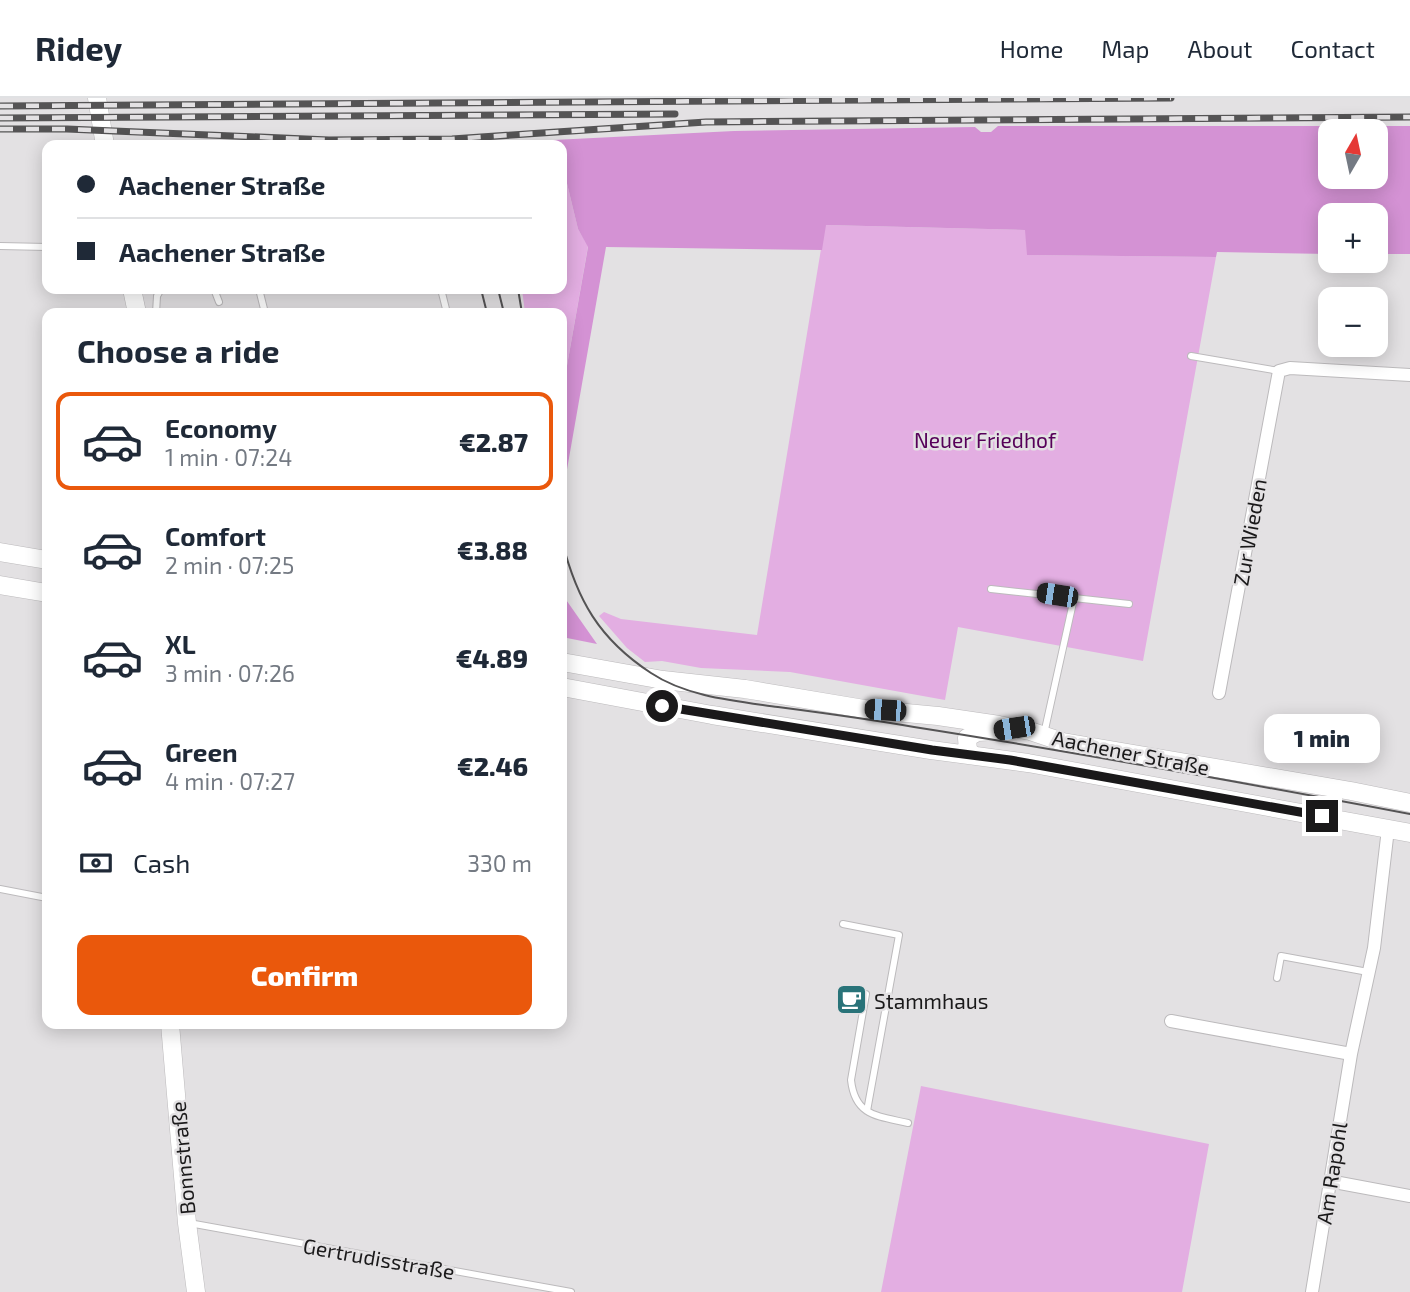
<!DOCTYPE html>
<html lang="en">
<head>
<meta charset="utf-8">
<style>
	:root { --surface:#fff; --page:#f2f2f3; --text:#1f2937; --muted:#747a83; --line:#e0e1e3; --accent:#ea580c }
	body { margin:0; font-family:"Exo 2",sans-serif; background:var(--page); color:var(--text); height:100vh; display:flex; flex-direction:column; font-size:26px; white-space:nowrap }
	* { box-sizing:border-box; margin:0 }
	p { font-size:23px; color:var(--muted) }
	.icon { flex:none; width:38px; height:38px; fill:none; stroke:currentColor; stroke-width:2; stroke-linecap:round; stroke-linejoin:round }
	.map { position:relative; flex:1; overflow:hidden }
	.details { position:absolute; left:42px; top:210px; width:525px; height:721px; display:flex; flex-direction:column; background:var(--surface); border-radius:14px; box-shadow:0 4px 18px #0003 }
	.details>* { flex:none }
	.top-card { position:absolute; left:42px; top:42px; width:525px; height:154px; border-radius:14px; box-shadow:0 4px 18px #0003; display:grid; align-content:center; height:154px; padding:0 35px; background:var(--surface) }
	.needle { width:46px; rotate:9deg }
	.buttons { position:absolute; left:1318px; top:21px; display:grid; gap:14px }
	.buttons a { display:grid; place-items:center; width:70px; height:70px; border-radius:14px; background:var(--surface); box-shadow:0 4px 18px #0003; font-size:35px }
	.end { position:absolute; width:32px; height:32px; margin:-16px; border:9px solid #1a191a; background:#fff; box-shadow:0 0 0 4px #fff }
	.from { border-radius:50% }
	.bubble { position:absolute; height:49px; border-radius:14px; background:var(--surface); box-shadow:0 4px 18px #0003; font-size:23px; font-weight:800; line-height:49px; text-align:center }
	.car { position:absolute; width:21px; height:42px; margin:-21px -10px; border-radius:9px; box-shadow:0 0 5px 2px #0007; background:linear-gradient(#222 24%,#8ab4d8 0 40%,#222 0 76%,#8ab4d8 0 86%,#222 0) }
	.top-card b { display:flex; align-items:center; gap:24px; height:66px; font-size:26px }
	.top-card b+b { border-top:2px solid var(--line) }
	.top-card i { width:18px; height:18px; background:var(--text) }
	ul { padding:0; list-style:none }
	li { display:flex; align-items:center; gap:21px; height:98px; margin:0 14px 10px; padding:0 21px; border:4px solid transparent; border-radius:14px }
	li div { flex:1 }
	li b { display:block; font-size:26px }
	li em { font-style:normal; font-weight:800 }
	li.selected { border-color:var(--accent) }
	li>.icon { width:63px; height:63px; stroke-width:1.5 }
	h2 { padding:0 35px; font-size:32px; line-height:84px }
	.pay { display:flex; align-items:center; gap:18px; height:77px; padding:0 35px; font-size:26px }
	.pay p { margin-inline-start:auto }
	.cta { display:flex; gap:14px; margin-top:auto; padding:14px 35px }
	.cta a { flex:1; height:80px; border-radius:14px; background:var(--accent); color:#fff; font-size:28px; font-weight:800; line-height:80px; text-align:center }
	header { display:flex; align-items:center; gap:42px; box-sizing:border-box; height:98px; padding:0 35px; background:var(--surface); border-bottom:2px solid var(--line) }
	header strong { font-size:33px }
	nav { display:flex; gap:38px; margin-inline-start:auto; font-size:24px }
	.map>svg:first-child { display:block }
	.green { fill:#e3aee2 }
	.forest { fill:#d492d4; fill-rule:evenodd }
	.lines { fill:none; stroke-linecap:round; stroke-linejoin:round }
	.lane-casing { stroke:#bcbabc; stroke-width:8 }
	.street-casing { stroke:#bcbabc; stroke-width:14 }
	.secondary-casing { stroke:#bcbabc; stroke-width:19 }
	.lane { stroke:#fff; stroke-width:6 }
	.street { stroke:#fff; stroke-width:12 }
	.secondary { stroke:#fff; stroke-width:18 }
	.tram { stroke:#555455; stroke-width:2 }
	.rail-casing { stroke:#555455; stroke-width:7 }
	.rail { stroke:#e3e1e3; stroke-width:4.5; stroke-dasharray:13; stroke-linecap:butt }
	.route { stroke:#1a191a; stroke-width:9 }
	.labels { text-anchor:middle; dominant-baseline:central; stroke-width:5; stroke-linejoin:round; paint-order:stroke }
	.park-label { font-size:21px; fill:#560059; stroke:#e3e1e3 }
	.street-label { font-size:21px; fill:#1a191a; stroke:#e3e1e3 }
	.poi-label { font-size:21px; fill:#1a191a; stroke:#e3e1e3; text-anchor:start }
</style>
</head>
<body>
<header>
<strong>Ridey</strong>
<nav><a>Home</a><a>Map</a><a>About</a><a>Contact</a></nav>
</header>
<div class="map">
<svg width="1410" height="1194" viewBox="0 0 1410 1194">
	<rect width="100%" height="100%" fill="#e3e1e3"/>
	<path class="green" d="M 562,73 L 564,73 L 578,131 L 588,148 L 562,296 L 562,215 L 525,215 L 522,191 L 562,191 Z
		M 825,127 L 1026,132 L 1028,157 L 1216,159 L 1143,563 L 958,529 L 945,602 L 790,574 L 701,570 L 662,563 L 645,564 L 627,550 L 599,518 L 604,514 L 621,521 L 757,537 Z
		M 921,988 L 1209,1046 L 1182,1194 L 881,1194 Z"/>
	<path class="forest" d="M 998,28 L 1410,28 L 1410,156 L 1376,156 L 1376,117 L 1330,117 L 1330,156 L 1217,154 L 1216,159 L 1027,157 L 1025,132 L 826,127 L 822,152 L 606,149 L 562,400 L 562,296 L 588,149 L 578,131 L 564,73 L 562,73 L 562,47 L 397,47 L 492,45 L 734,33 L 975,29 L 981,34 L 991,34 ZM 1330,33 L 1376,33 L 1376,79 L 1330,79 Z
		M 118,42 L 272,47 L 119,47 Z
		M 562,496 L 597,546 L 562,539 Z"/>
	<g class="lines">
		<defs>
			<path id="lane" d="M 0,148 L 47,149
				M 214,191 L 219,204
				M 259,191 L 265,215
				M 441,191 L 447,215
				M 156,215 L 157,198 L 161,191
				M 1191,258 L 1279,273
				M 991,491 L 1074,500
				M 1044,636 L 1074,500 L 1129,506
				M 0,791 L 47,800
				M 843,826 L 899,837 L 867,1013
				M 1277,880 L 1281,858 L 1368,874
				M 866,896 L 851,982 C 855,1018 877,1018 908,1025
				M 189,1125 L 571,1194"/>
			<path id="street" d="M 1219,595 L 1279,273 L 1290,270 L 1410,277
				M 1171,923 L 1351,956
				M 1329,1083 L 1410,1098
				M 1312,1194 L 1351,956 L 1374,850 L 1388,731"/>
			<path id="secondary" d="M 97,0 L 105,47
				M 132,191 L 137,215
				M 0,454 L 47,462
				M 0,487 L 47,495
				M 562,564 L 663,582 L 745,591 L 864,611 L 938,618 L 999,627 L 1030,633 L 1063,644 L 1351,693 L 1410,705
				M 562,589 L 712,617 L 931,652 L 1028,665 L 1410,735
				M 975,658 L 968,653 L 967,640 L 977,634 L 997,633
				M 170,926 L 187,1125 L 196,1194"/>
		</defs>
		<use href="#lane" class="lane-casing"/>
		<use href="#street" class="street-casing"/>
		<use href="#secondary" class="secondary-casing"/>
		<use href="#lane" class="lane"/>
		<use href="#street" class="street"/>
		<use href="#secondary" class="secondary"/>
		<path class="tram" d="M 481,191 L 487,215
			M 498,191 L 504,215
			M 518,191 L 522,215
			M 562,443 C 577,502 599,541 651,575 C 687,599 736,603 778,609 C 824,615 869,621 914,629 C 1080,655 1245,685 1410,716"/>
		<defs>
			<path id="rail" d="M 0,8 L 1171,0
				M 0,20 L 675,16
				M 0,31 L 67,31 L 329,42 L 452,41 L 706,24 L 1410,19"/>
		</defs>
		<use href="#rail" class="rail-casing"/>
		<use href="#rail" class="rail"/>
	</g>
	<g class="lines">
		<path class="route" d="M 662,608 L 932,652 L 1010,662 L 1322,718"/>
	</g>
	<defs>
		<symbol id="cafe-square" viewBox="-11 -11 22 22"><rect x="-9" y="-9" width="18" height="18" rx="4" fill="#297379" stroke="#e3e1e3"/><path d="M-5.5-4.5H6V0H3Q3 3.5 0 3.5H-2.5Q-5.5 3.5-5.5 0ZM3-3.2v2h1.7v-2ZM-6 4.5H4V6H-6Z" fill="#fff"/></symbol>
	</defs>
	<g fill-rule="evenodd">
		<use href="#cafe-square" x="834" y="884" width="35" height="35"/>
	</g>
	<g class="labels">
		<g class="park-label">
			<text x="985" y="341">Neuer Friedhof</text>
		</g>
		<g class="street-label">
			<text transform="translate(1249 434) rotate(-80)">Zur Wieden</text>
			<text transform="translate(1131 654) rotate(11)">Aachener Straße</text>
			<text transform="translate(182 1060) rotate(-95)">Bonnstraße</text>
			<text transform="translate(1331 1075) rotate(-81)">Am Rapohl</text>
			<text transform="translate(379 1160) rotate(10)">Gertrudisstraße</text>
		</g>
		<g class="poi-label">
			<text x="874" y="902">Stammhaus</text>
		</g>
	</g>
</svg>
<div class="buttons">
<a><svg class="needle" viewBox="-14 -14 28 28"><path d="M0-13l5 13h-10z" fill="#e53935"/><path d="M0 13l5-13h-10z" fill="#747a83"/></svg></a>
<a>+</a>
<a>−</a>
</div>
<i class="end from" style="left:662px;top:608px"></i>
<i class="end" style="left:1322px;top:718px"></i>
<div class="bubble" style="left:1264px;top:616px;width:116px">1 min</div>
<i class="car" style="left:1057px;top:497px;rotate:279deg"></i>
<i class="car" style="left:885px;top:612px;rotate:274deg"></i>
<i class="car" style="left:1014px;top:630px;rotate:261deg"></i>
<div class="top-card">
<b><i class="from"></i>Aachener Straße</b>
<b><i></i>Aachener Straße</b>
</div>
<section class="details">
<h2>Choose a ride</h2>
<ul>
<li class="selected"><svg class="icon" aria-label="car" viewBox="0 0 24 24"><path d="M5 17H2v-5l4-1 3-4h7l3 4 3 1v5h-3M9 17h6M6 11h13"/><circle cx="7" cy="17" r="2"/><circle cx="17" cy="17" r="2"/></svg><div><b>Economy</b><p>1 min · 07:24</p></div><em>€2.87</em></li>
<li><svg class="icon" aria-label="car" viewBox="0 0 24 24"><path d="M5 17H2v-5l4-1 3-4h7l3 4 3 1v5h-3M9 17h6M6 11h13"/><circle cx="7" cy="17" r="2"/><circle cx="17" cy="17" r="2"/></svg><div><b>Comfort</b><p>2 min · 07:25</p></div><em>€3.88</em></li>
<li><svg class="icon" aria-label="car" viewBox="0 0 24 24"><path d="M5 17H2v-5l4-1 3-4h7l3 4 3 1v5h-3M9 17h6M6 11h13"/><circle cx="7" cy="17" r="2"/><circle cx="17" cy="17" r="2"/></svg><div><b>XL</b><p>3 min · 07:26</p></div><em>€4.89</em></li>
<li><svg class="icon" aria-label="car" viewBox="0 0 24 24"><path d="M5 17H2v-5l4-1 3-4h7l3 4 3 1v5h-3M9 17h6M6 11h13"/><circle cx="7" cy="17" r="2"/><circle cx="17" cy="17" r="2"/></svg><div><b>Green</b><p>4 min · 07:27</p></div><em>€2.46</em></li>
</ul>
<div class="pay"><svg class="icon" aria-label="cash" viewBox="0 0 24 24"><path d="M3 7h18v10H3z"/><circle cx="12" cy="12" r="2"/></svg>Cash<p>330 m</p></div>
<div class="cta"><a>Confirm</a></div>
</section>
</div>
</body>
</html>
